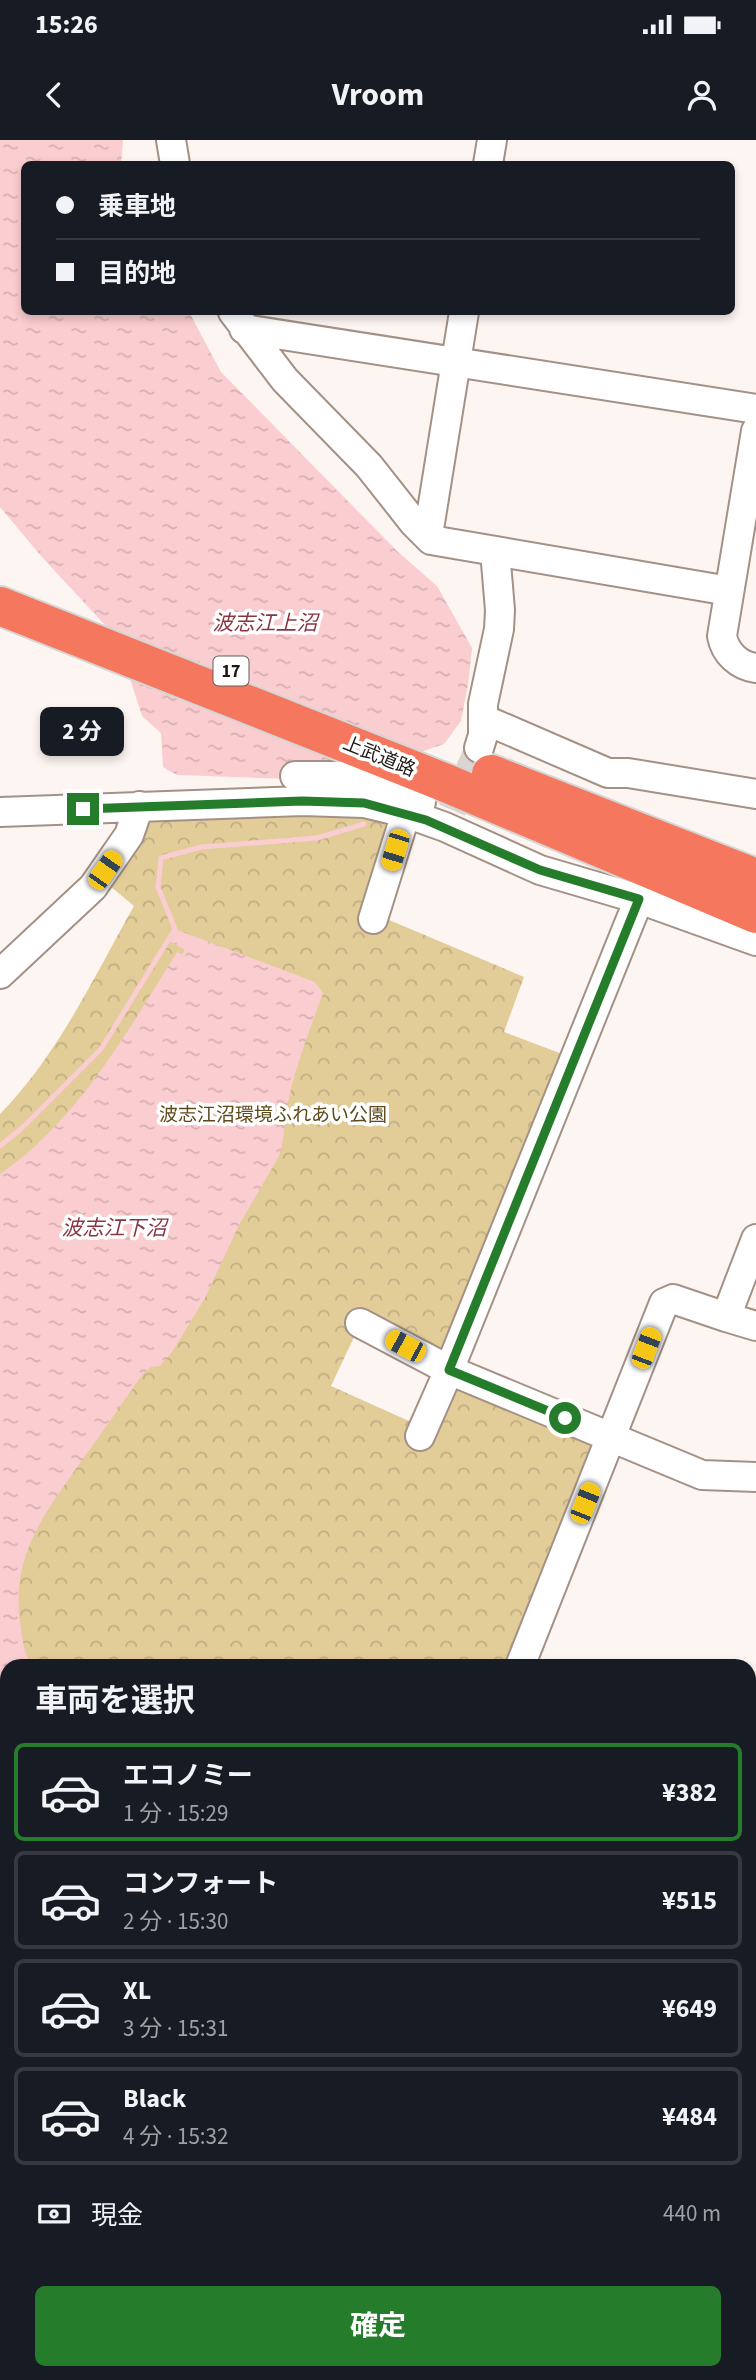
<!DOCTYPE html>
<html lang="ja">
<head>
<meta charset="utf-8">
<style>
	:root { --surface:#171b24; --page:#20242c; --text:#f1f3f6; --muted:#9ea1a6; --line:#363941; --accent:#257d2b }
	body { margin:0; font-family:"Source Sans 3","Noto Sans JP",sans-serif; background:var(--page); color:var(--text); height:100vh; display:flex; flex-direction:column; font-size:26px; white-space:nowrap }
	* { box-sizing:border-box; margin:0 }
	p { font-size:23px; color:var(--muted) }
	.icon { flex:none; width:38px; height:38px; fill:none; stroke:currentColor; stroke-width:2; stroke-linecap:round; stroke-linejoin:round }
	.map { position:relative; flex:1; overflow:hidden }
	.panel { position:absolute; left:0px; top:1519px; width:756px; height:721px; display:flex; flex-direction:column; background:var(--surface); border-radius:21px 21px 0 0; box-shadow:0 4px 10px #0003 }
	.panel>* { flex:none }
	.top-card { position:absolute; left:21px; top:21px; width:714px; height:154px; border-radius:10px; box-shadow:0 4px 10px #0003; display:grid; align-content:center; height:154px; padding:0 35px; background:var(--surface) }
	.end { position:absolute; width:32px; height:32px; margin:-16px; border:9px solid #257d2b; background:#fff; box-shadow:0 0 0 4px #fff }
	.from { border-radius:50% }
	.bubble { position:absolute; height:49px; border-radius:10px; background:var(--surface); box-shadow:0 4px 10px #0003; font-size:23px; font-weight:700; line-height:49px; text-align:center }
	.car { position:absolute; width:21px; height:42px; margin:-21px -10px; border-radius:9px; box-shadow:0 0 5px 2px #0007; background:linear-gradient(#f5c518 24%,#345 0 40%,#f5c518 0 76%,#345 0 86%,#f5c518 0) }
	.top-card b { display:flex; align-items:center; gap:24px; height:66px; font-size:26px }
	.top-card b+b { border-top:2px solid var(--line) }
	.top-card i { width:18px; height:18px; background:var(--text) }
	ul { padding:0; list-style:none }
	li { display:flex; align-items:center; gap:21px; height:98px; margin:0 14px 10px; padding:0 21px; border:4px solid var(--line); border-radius:10px }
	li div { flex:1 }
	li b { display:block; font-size:26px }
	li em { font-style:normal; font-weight:700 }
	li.selected { border-color:var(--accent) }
	li>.icon { width:63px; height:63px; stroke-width:1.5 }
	h2 { padding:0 35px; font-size:32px; line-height:84px }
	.pay { display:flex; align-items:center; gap:18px; height:77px; padding:0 35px; font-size:26px }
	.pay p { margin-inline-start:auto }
	.primary-button { display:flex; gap:14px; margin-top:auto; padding:14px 35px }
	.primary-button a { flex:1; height:80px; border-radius:10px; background:var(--accent); color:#fff; font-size:28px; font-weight:700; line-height:80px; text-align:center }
	.status { display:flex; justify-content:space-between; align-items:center; height:49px; padding:0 35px; background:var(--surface); direction:ltr }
	.status svg { height:19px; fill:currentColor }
	header { display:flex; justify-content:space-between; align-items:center; height:91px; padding:0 35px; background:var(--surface); font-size:32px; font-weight:700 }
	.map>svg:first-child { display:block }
	.park { fill:url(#park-crowns) }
	.water { fill:url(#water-ripples) }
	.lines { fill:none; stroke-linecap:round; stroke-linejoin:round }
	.stream { stroke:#facdd0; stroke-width:5 }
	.minor-tunnel { stroke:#dcd4d0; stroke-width:28; stroke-dasharray:28 14; stroke-linecap:butt }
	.minor-casing { stroke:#a39186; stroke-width:32 }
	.highway-casing { stroke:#d6d5d5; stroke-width:42 }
	.minor { stroke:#fff; stroke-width:28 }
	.highway { stroke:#f4775e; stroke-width:38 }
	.route { stroke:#257d2b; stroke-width:9 }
	.labels { text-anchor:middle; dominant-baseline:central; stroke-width:7; stroke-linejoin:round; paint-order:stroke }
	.shield { fill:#fff; stroke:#625d5a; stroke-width:2 }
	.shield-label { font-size:18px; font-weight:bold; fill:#1e1714 }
	.street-label { font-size:19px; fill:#1e1714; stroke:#fff }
	.park-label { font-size:19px; fill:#5d4b1c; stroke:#fff }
	.water-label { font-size:21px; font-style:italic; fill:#883541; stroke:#fff }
</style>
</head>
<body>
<div class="status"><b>15:26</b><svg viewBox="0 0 49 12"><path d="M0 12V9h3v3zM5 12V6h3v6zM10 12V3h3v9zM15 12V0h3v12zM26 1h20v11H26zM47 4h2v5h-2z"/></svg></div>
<header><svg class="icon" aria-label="back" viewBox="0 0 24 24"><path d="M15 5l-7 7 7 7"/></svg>Vroom<svg class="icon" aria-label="person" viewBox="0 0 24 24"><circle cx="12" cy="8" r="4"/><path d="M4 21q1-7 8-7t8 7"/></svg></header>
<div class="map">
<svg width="756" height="2240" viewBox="0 0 756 2240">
	<defs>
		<pattern id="park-crowns" width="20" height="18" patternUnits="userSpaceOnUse" patternTransform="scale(1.75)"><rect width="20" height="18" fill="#e2cc98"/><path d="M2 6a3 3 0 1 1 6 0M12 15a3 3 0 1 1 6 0" fill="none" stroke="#c1ae82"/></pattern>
		<pattern id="water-ripples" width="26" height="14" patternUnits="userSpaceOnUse" patternTransform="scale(1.75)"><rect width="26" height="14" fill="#facdd0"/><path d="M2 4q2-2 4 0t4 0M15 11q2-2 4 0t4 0" fill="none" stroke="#d6afb2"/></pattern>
	</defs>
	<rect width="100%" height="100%" fill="#fdf5f1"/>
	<path class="park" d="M 343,676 L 386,681 L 380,711 L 382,777 L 524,837 L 504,892 L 570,917 L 445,1224 L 362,1180 L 331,1246 L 429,1290 L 447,1243 L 598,1297 L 511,1526 L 7,1526 L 7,2233 L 196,2233 L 191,2240 L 0,2240 L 0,974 C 58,915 94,837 134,766 L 104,741 L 145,677 Z
		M 749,1982 L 756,1986 L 756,2110 L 749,2124 Z
		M 522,2233 L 695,2233 L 673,2240 L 520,2240 Z"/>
	<path class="water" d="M 0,0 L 123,0 L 121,24 L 24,24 L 24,172 L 189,172 L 221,232 L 398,412 L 437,446 L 472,508 L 468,545 L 461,581 L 444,604 L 418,613 L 291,639 L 177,635 L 163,627 L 161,593 L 142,576 L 117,498 L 41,416 L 0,367 Z
		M 175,789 L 315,842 L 323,853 C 310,889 296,925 288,962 C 284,980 285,999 279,1016 L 239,1085 L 205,1158 L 172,1212 L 160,1226 L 151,1227 L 142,1235 C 121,1265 101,1294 80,1323 C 46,1372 14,1411 19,1474 C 21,1491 23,1510 31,1526 L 7,1526 L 7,2187 L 0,2183 L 0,1034 C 77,982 129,889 177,812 L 182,814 L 185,810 L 168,800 Z
		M 749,2025 L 756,2027 L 756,2078 L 749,2091 Z
		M 86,2233 L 167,2233 L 160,2240 L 98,2240 Z"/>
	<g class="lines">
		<path class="stream" d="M 0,1006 L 23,987 L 101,909 L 175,789 L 158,747 L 161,718 L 201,707 L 317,698 L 364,684"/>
		<path class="minor-tunnel" d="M 452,670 L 479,608"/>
		<defs>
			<path id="minor" d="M 171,0 L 175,24
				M 488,24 L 492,0
				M 233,172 L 285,240 L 369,326 L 414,383 L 431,400
				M 464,172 L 429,389 L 431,400 L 729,451
				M 244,189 L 756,269
				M 756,291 L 722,496 C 725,513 739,526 756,528
				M 483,579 L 608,633 L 628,633 L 756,654
				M 479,608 L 483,595 L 483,564 L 499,489 L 500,470 L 495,411
				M 295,636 L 345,636 L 396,651 L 421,662
				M 0,672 L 302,661 L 364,663 L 406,673 L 445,687 L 540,730 L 639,759 L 756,801
				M 639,759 L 449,1230 L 702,1335 L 756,1337
				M 373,779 L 406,673
				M 0,834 L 93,747 L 129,695 L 139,666
				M 726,1177 L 756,1186
				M 360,1183 L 449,1230 L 420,1296
				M 520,1526 L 664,1163 L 673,1159 L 726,1177 L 756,1099
				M 749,1629 L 756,1629
				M 749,1969 L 756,1974
				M 749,2140 L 756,2126
				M 251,2233 L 251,2240
				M 555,2233 L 567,2240
				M 198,2240 L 203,2233
				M 698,2240 L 712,2235"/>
			<path id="highway" d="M 0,466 L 446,643 L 756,774
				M 491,634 L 756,738"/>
		</defs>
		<use href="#minor" class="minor-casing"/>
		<use href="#highway" class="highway-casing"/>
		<use href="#minor" class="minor"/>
		<use href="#highway" class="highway"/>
	</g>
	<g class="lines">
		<path class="route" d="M 83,669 L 302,661 L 364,663 L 426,680 L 540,730 L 639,759 L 449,1230 L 565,1278"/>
	</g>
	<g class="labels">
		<rect class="shield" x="213.5" y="516.5" width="35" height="29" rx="5"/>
		<g class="shield-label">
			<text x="231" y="531">17</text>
		</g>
		<g class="street-label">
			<text transform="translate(379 617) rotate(22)">上武道路</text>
		</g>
		<g class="park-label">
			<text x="273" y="975">波志江沼環境ふれあい公園</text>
		</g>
		<g class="water-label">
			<text x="265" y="483">波志江上沼</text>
			<text x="114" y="1088">波志江下沼</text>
		</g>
	</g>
</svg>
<i class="end from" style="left:565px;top:1278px"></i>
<i class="end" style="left:83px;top:669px"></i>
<div class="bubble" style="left:40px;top:567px;width:84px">2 分</div>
<i class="car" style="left:395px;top:710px;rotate:197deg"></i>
<i class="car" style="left:105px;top:730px;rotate:35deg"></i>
<i class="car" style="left:405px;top:1206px;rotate:298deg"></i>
<i class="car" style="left:646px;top:1208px;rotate:21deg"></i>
<i class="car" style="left:585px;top:1363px;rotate:22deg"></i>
<div class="top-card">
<b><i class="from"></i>乗車地</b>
<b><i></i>目的地</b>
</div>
<section class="panel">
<h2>車両を選択</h2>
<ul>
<li class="selected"><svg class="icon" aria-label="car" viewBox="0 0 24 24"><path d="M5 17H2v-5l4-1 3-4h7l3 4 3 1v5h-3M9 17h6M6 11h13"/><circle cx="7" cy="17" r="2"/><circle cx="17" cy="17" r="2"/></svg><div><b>エコノミー</b><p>1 分 · 15:29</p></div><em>¥382</em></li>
<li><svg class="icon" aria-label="car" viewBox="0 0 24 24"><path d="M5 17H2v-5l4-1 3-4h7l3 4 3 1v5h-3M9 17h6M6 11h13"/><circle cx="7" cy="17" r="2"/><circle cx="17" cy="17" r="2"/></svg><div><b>コンフォート</b><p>2 分 · 15:30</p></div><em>¥515</em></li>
<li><svg class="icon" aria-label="car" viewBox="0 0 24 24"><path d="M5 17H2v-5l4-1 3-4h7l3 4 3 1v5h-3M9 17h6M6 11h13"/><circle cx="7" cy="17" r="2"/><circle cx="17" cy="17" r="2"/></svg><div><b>XL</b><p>3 分 · 15:31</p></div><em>¥649</em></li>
<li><svg class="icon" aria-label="car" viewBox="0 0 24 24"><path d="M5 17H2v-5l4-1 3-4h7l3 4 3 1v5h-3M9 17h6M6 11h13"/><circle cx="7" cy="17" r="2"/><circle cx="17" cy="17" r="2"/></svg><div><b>Black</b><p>4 分 · 15:32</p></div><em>¥484</em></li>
</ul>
<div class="pay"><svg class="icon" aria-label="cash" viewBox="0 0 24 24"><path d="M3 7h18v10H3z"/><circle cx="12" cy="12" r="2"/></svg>現金<p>440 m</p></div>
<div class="primary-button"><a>確定</a></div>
</section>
</div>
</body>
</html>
